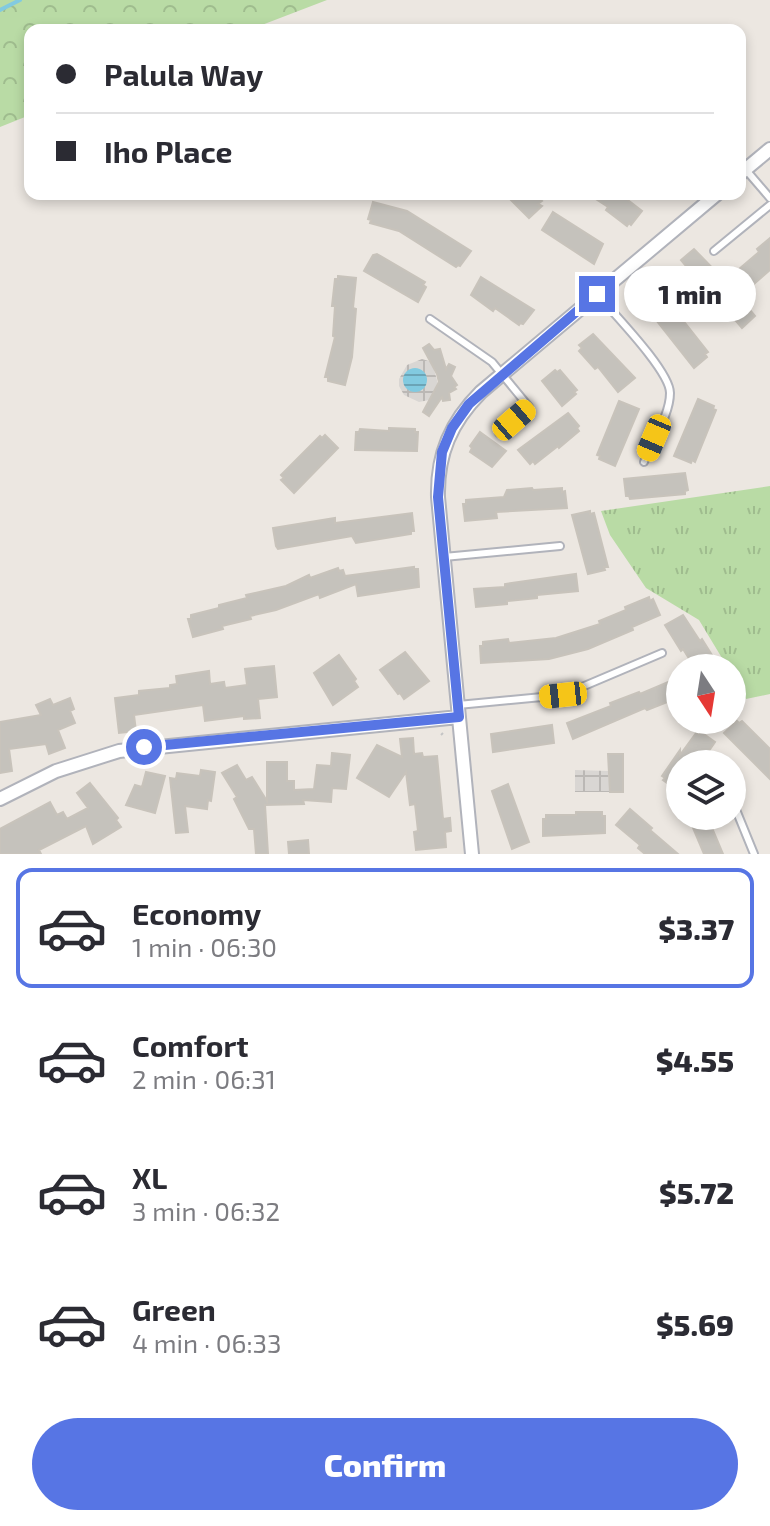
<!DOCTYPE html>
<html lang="en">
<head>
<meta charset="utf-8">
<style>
	:root { --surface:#fff; --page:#f7f7f7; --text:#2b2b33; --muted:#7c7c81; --line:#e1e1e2; --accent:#5775e4 }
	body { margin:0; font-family:"Exo 2",sans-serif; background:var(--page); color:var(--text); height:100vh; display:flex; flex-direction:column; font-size:30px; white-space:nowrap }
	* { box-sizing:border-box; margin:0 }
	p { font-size:26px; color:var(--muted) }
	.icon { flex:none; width:44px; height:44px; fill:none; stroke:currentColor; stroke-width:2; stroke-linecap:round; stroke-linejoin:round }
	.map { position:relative; height:854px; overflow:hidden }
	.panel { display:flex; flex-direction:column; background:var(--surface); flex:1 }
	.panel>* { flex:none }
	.hud { position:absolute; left:24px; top:24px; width:722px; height:176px; border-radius:16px; box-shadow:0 4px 12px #0003; display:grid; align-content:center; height:176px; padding:0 32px; background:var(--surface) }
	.needle { width:52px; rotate:168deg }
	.controls { position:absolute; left:666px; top:654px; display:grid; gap:16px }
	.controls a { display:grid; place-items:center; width:80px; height:80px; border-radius:50%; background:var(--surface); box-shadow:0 4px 12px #0003; font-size:40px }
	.end { position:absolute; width:36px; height:36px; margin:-18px; border:10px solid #5775e4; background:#fff; box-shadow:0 0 0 4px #fff }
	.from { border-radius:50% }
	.bubble { position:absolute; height:56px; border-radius:28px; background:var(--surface); box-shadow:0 4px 12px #0003; font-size:26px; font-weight:800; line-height:56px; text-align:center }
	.car { position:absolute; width:24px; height:48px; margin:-24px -12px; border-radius:10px; box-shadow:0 0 6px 2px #0007; background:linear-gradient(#f5c518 24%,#345 0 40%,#f5c518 0 76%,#345 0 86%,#f5c518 0) }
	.hud b { display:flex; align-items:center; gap:28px; height:76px; font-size:30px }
	.hud b+b { border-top:2px solid var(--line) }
	.hud i { width:20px; height:20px; background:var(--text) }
	ul { padding:14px 0 0; list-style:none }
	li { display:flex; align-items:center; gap:24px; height:120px; margin:0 16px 12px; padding:0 16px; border:4px solid transparent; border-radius:16px }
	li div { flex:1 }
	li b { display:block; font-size:30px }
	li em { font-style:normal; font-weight:800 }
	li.active { border-color:var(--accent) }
	li>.icon { width:72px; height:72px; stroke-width:1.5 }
	.primary-button { display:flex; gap:16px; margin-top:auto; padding:16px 32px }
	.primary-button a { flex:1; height:92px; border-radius:48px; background:var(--accent); color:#fff; font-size:32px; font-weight:800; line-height:92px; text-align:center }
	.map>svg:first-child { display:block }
	.grass { fill:url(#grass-tufts) }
	.forest { fill:url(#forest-crowns) }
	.plaza { fill:url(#plaza-grid) }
	.water { fill:url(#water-rules) }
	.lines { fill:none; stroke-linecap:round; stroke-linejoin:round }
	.stream { stroke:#82cae0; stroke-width:4 }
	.building { fill:#c5c2bc; stroke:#c8c3bb; stroke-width:2 }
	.service-casing { stroke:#b1b3bb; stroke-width:10 }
	.minor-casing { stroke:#b1b3bb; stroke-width:16 }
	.path { stroke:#c4c4c4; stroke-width:2; stroke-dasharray:6 4; stroke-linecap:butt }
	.service { stroke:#fff; stroke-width:6 }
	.minor { stroke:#fff; stroke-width:12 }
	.route { stroke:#5775e4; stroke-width:10 }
</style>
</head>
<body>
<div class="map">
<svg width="770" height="854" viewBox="0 0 770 854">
	<defs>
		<pattern id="grass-tufts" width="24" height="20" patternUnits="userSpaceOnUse" patternTransform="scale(2)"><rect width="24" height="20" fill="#b9dba5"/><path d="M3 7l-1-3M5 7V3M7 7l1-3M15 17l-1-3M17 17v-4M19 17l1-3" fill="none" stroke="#9fbc8e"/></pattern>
		<pattern id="forest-crowns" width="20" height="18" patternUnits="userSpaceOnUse" patternTransform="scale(2)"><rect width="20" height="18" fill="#b9dba5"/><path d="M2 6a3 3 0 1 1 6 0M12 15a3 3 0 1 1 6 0" fill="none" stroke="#9fbc8e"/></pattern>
		<pattern id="plaza-grid" width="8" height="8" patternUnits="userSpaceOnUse" patternTransform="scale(2)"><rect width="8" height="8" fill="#d9d6d3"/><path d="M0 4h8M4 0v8" fill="none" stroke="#bbb8b5"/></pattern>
		<pattern id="water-rules" width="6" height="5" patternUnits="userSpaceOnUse" patternTransform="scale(2)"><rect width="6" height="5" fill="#82cae0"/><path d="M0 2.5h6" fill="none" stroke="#6ba4b6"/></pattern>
	</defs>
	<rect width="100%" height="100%" fill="#ece7e1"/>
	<path class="grass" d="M 770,486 L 770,694 L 746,699 L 732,675 L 732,668 L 728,668 L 699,620 L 646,588 L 610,535 L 601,511 Z"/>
	<path class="forest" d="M 0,0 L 327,0 L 249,30 L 30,30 L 30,115 L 0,127 Z"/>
	<path class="plaza" d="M 422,359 L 432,362 L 438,384 L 437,390 L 429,400 L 419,402 L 404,395 L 399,386 L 399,379 L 407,365 Z
		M 575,770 L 608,771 L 610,792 L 575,792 Z"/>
	<path class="water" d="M403 380a12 12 0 1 1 24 0a12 12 0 1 1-24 0Z"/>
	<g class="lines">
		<path class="stream" d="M 0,10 L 20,0"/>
	</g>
	<path class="building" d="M 505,194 L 535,194 L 542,201 L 538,204 L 542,206 L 529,218 Z
		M 588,194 L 620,194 L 642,211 L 631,225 L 629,223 L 627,226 L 606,210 L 608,207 L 605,205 Z
		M 373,202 L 407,211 L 471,251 L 460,266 L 458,265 L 456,267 L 399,231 L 370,223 L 371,220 L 368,219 Z
		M 553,212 L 603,244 L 594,264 L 542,230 Z
		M 770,238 L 770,270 L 739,297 L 755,316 L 742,328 L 703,282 L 701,284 L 681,260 L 694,249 L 725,281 L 759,252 L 757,249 Z
		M 377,254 L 425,282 L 423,285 L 426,287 L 418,302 L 364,271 L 373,255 Z
		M 338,276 L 356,278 L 353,308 L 356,309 L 352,357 L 345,385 L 328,381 L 328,377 L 325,377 L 335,337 L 333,336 L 335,306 L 332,306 L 335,279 L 338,279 Z
		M 481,277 L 534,310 L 523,324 L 520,323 L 519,325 L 495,308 L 493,311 L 471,295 Z
		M 651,285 L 653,287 L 655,285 L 708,352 L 705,354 L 707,357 L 694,368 L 638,297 Z
		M 593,334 L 635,378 L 618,392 L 598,367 L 595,369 L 579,351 L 582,348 L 579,345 Z
		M 429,344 L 434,350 L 440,349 L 446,369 L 449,364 L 455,367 L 451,376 L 457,385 L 454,387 L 456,389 L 449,393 L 450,400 L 443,401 L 442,397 L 429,416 L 423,412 L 439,382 L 437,374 L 423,348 Z
		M 555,370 L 557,372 L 560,370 L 577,390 L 574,392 L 576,394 L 562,406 L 542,381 Z
		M 698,399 L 714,406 L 713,409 L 716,410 L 695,462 L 692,460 L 691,463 L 674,456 Z
		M 619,401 L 639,409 L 615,466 L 599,459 L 600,456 L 597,455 Z
		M 568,413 L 579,426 L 577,428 L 579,431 L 559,448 L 558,446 L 535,464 L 533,461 L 530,464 L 518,450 Z
		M 389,428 L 415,429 L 415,432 L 418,432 L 417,451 L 355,450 L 356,432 L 359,432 L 360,429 L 389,431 Z
		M 480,432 L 506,451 L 492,467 L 470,452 L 472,448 L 470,446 Z
		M 325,435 L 338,448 L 294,493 L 281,480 L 284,478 L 281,475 L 320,436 L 322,438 Z
		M 685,473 L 688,490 L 685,491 L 685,494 L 630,499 L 629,496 L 626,496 L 624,479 Z
		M 532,488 L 533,490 L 562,488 L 562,492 L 565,491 L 567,508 L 496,512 L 497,518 L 465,521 L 463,504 L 466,504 L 466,500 L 504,497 L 507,490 Z
		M 590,511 L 590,514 L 594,513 L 608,567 L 604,567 L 605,570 L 588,574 L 572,515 Z
		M 412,513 L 414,531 L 411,531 L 411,534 L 356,543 L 352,536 L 278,549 L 276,546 L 273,528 L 335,518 L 335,523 Z
		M 414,567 L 414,569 L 418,569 L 419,587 L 358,596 L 356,584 L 320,598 L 319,594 L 276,610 L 250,616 L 251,619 L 222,626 L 223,629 L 193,637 L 188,619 L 191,619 L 191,615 L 219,608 L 219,605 L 247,598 L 246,595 L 286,586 L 309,575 L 310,578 L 338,568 L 339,571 L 343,570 L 345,576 Z
		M 576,574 L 578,591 L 537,595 L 537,598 L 507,601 L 507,604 L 476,607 L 474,589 L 505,587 L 505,584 Z
		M 649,597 L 650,601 L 653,599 L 660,615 L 632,627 L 633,630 L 588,649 L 549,659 L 481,663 L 480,646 L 483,646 L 483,642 L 508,639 L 509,643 L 556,638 L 600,624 L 599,621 L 626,610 L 625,607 Z
		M 683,615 L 700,641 L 702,639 L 720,668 L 695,668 L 683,649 L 681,651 L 665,625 Z
		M 405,652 L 429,681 L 404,699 L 400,693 L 398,694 L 380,670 Z
		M 339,655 L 356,679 L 354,681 L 358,687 L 333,705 L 314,673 Z
		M 274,666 L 277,697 L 258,699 L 260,718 L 244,719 L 244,716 L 205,721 L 203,705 L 134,715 L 136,731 L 119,733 L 115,698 L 139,695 L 139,691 L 170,688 L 170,685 L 177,684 L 176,676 L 209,671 L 210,684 L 224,682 L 225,688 L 247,685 L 245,669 Z
		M 668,682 L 675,699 L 647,710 L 645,708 L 573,739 L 567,723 L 611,706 L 610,703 L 639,692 L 640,694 Z
		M 70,698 L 74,709 L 70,711 L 75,723 L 58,730 L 65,748 L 49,754 L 46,744 L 9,749 L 12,771 L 0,773 L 0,722 L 41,715 L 36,705 L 50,699 L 53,705 Z
		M 737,721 L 739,723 L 742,721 L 770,749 L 770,779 L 724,733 Z
		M 552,725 L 554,743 L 493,752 L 491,734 Z
		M 701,732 L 715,742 L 700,764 L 680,764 L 680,792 L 663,780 L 665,778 L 662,776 L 680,750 L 680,755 L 696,733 L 699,735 Z
		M 413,738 L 414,754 L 422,753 L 423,757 L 437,756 L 443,819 L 450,818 L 451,831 L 445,832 L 446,847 L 416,850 L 414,832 L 418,831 L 415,804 L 410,805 L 406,772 L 389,797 L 357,778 L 377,745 L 402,757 L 400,739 Z
		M 332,753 L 350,755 L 346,789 L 332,788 L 331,802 L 303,800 L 304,804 L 265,805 L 268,854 L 256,854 L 254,829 L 249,829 L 234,799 L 237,797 L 222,773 L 237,765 L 246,780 L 252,777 L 267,801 L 267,762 L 287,762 L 287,781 L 294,781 L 294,790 L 314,789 L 317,765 L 331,766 Z
		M 608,754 L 623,754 L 623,792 L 610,792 Z
		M 201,770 L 215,772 L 211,801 L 208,800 L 207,809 L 185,806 L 188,832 L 176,833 L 170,778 L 176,779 L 177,773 L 200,776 Z
		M 146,772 L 165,776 L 155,813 L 126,805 L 135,785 L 142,787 Z
		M 90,783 L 118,818 L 116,820 L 121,827 L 93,844 L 86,826 L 39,850 L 41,854 L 0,854 L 0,829 L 50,802 L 57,815 L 63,812 L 67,819 L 88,808 L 77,793 Z
		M 508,784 L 529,842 L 512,849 L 492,791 Z
		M 630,809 L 652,828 L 650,830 L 678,854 L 645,854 L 638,848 L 640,845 L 616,825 Z
		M 576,812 L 602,812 L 602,816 L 605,816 L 605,833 L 543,836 L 543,819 L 546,819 L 546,815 L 576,815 Z
		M 688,816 L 707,816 L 723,854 L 704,854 Z
		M 308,840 L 309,854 L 289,854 L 288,842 Z"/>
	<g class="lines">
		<defs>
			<path id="service" d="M 746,170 L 770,198
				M 714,251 L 770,205
				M 597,294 C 613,313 670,371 670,393 C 670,415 652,441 644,462
				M 430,319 L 492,362 L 529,407 L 499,433
				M 444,557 L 560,546
				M 458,705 L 563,695 L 662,653
				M 732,800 L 754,854"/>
			<path id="minor" d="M 740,174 L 770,149
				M 0,799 L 56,771 L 119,751 L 459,717
				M 472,854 L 438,497 C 437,454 451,422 481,392 L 717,194"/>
		</defs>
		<use href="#service" class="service-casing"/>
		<use href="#minor" class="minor-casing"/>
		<path class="path" d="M 441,735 L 443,733"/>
		<use href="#service" class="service"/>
		<use href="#minor" class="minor"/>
	</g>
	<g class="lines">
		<path class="route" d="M 144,747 L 459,717 L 438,497 L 442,452 L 452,428 L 469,404 L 597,294"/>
	</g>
</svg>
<div class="controls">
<a><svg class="needle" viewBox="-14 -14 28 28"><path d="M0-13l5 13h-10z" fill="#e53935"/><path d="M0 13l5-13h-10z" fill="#7c7c81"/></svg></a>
<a><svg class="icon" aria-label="layers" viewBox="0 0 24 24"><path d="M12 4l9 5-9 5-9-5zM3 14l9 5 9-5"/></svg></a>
</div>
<i class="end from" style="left:144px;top:747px"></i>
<i class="end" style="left:597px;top:294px"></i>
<div class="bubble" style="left:624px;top:266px;width:132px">1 min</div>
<i class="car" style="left:514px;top:420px;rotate:49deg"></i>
<i class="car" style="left:654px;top:438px;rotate:203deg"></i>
<i class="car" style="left:563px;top:695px;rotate:264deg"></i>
<div class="hud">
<b><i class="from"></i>Palula Way</b>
<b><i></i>Iho Place</b>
</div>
</div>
<section class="panel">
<ul>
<li class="active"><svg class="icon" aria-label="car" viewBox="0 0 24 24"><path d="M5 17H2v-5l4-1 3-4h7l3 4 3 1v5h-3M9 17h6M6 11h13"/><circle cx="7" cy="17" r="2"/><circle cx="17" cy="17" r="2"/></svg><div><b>Economy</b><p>1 min · 06:30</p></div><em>$3.37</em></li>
<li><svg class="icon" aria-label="car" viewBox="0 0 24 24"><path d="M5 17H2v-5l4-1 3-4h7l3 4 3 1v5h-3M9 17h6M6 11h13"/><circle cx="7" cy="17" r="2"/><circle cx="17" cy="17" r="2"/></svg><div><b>Comfort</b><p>2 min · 06:31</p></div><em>$4.55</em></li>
<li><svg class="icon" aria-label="car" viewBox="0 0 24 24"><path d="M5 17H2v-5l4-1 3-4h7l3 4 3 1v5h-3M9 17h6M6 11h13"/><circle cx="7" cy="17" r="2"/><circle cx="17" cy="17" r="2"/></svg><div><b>XL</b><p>3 min · 06:32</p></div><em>$5.72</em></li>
<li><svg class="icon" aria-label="car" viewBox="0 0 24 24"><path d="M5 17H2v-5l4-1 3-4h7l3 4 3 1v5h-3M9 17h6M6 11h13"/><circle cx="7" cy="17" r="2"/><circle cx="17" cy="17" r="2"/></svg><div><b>Green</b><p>4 min · 06:33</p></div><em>$5.69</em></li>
</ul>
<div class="primary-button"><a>Confirm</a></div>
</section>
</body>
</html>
